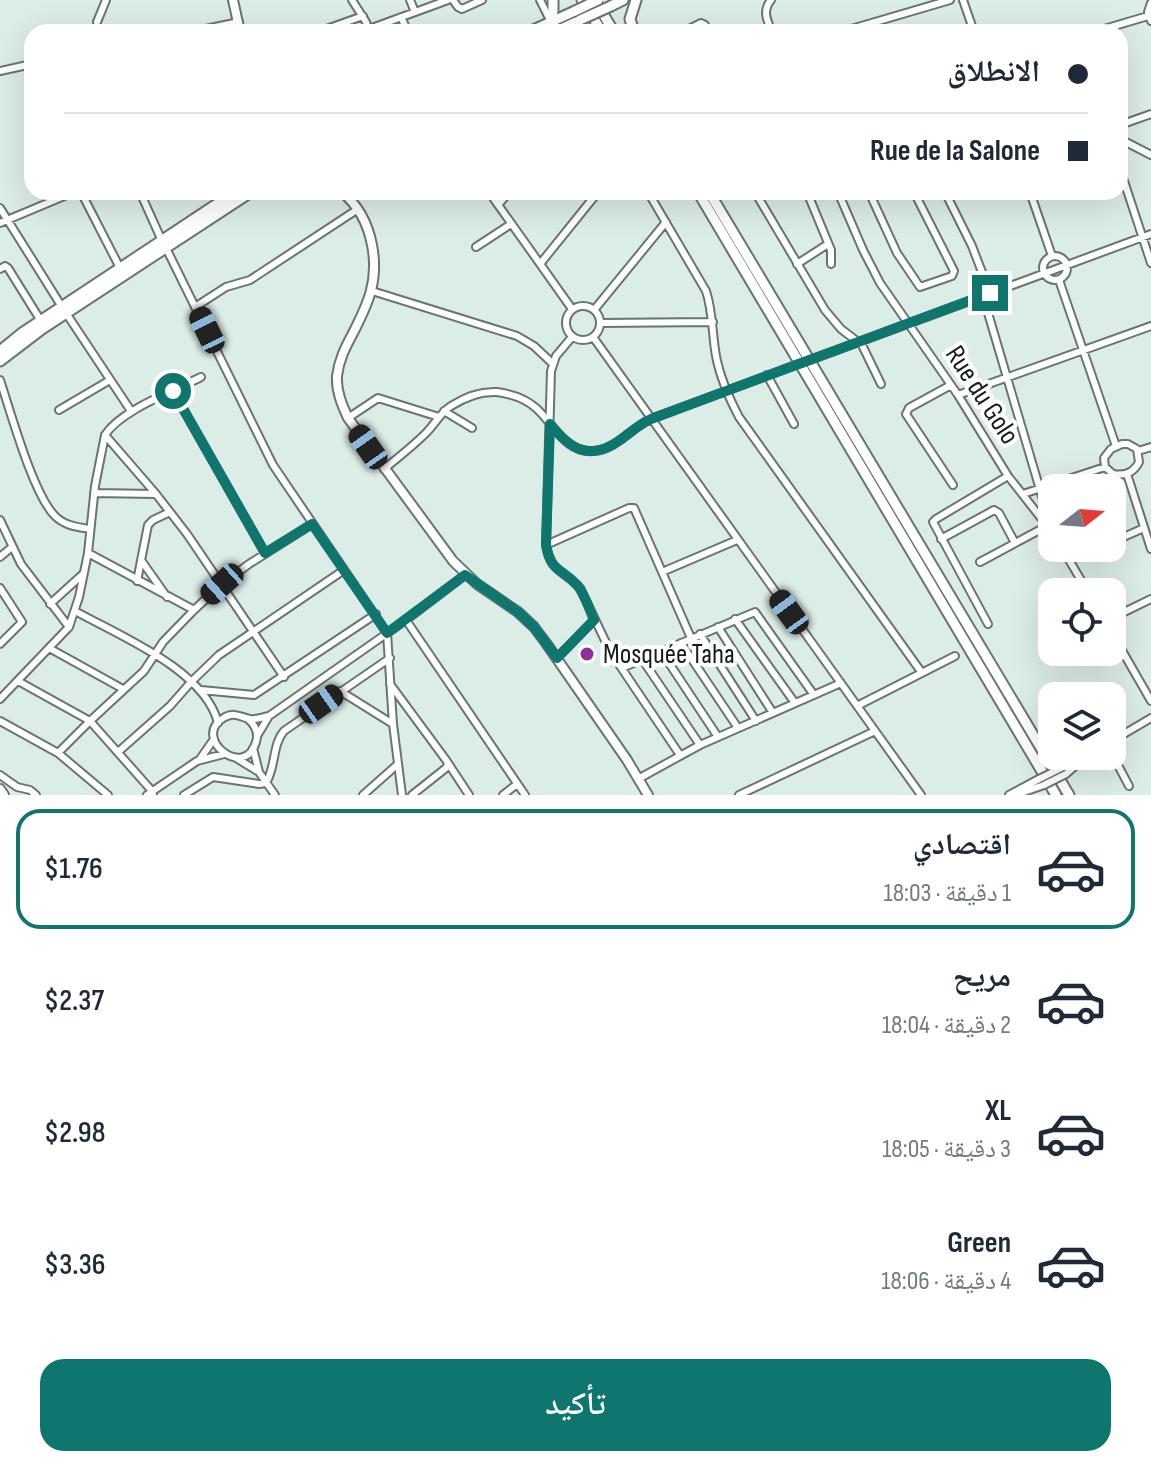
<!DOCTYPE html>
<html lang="ar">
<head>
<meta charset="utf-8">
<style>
	:root { --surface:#fff; --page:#f6f6f7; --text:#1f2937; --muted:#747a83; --line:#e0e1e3; --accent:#0f766e }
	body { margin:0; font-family:"Sofia Sans Condensed","Noto Naskh Arabic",sans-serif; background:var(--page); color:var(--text); direction:rtl; height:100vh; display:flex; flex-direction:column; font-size:30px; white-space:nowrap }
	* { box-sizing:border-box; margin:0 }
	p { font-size:26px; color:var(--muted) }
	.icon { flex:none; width:44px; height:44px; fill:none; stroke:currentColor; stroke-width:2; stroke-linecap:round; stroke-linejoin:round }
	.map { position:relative; height:795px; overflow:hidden; direction:ltr }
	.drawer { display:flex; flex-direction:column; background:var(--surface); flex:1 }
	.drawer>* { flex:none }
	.banner { position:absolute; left:24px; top:24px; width:1104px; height:176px; border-radius:24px; box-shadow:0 8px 32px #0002; direction:rtl; display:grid; align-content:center; height:176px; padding:0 40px; background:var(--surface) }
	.needle { width:52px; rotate:73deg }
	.controls { position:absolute; left:1038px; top:474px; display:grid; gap:16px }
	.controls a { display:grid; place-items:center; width:88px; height:88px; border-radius:16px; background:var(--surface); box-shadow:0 8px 32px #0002; font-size:40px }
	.end { position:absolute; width:36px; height:36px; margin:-18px; border:10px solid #0f766e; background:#fff; box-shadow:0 0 0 4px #fff }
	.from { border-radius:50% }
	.car { position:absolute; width:24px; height:48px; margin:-24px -12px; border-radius:10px; box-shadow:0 0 6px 2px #0007; background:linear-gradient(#222 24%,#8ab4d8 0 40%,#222 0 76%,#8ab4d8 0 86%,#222 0) }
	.banner b { display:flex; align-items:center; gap:28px; height:76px; font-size:30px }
	.banner b+b { border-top:2px solid var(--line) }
	.banner i { width:20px; height:20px; background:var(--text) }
	ul { padding:14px 0 0; list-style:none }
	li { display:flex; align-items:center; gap:24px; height:120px; margin:0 16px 12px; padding:0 24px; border:4px solid transparent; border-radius:24px }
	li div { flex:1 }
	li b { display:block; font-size:30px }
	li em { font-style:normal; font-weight:600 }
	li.selected { border-color:var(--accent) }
	li>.icon { width:72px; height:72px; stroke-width:1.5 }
	.action { display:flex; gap:16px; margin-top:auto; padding:16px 40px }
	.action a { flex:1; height:92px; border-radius:24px; background:var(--accent); color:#fff; font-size:32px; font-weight:600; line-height:92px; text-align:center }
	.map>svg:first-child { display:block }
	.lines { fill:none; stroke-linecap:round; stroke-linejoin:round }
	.minor-casing { stroke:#677670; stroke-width:10 }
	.secondary-casing { stroke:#677670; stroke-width:12 }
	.primary-casing { stroke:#677670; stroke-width:13 }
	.trunk-casing { stroke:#677670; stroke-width:13 }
	.minor { stroke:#fff; stroke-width:6 }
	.secondary { stroke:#fff; stroke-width:8 }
	.primary { stroke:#fff; stroke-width:9 }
	.trunk { stroke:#fff; stroke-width:9 }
	.minor-bridge-casing { stroke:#677670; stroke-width:10; stroke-linecap:butt }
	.primary-bridge-casing { stroke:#677670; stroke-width:13; stroke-linecap:butt }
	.minor-bridge { stroke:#fff; stroke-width:6 }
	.primary-bridge { stroke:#fff; stroke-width:9 }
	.route { stroke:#0f766e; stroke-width:10 }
	.poi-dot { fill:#8c309b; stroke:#fff; stroke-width:3 }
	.labels { text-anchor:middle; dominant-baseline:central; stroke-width:8; stroke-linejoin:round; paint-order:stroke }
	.street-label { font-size:28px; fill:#151b19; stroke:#fff }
	.poi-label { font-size:28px; fill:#151b19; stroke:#fff; text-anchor:start }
</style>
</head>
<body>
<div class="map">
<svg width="1151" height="795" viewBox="0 0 1151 795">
	<rect width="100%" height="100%" fill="#dcece6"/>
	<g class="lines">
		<defs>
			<path id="minor" d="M 352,0 L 366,22 L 369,32
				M 410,0 L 415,12
				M 453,0 L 458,7 L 462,9 L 482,0
				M 540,0 L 551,22
				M 771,0 C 762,11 767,20 772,32
				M 963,0 L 974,32
				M 1151,3 L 1148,12 L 1151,21
				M 401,17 L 408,32
				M 97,22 L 106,0
				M 369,29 L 448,0
				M 191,32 L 239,22
				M 318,32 L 363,16
				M 683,32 L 701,23 L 705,25 L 707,32
				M 841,32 L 950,0
				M 1094,32 L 1148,16
				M 0,71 L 32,64
				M 1120,125 L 1151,114
				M 1120,139 L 1151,155
				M 1120,169 L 1151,263
				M 81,192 L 120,268
				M 140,192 L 162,241
				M 489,192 L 572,309
				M 648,192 L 706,291 C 713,312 712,334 716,356 C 720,377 729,398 739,417 L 922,673
				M 755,192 L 825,310 L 841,329 L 862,345 L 881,384
				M 807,192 L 831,250 L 831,264
				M 838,192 L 863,250 L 880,283 L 958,395 L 1008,476 L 1052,532
				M 869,192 L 897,253 L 920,287 L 952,276 L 954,271 L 914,192
				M 945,192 L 972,246 L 990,293
				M 1030,192 L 1052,256
				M 498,205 L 509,192
				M 0,208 L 62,307 L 131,411
				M 0,223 L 74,192
				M 476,247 L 511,224
				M 166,248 L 273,465 L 387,633 L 393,724 L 402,795
				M1043 268a12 12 0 1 1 24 0a12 12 0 1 1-24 0Z
				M 540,264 L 598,192
				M 797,264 L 828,244
				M 0,269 L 5,266 L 8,268 L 41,321
				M 1059,280 L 1116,446
				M 372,291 L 517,336 L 534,346 L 552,363
				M 983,296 L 1051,527
				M566 323a17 17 0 1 1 34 0a17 17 0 1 1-34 0Z
				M 195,307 L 226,287 L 250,280 L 358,209
				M 594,310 L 666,222
				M 600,323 L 713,322
				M 572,337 L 556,356 L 551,371 L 546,545 C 551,573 564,570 580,588 L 610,651 L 680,755
				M 593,337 L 921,795
				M 818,357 L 1151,234
				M 767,375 L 794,424
				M 0,380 C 11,413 33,494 55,516 C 65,526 78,527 90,529
				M 951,385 L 909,408 L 906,414 L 953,485
				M 173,391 L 265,553
				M 958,395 L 1151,326
				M 59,410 L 110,380
				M 444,411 L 472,428
				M 348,418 L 378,398 L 439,417
				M 105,435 L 156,494 L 187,534 L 284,677
				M 1122,444 L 1128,444 L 1137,449 L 1139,462 C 1134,473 1124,476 1113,474 L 1105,467 L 1104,458 L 1111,449 Z
				M 1138,451 L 1151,447
				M 384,469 C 399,457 413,446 426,433 C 435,424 441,412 451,406 C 465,397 481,391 497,392 C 512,394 525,398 536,408 C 554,424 565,453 593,451 C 616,450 631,428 651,419 L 790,367
				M 1127,474 L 1151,549
				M 94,493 L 156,494
				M 1023,494 L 1105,467
				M 0,520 L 21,564 L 69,627
				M 941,539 L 994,510 L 999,513 L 1015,543
				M 1112,542 L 1144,528
				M 546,545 L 629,508 L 634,508 L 691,638
				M 1062,548 L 1088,592
				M 88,553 L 194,610
				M 0,557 L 12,547
				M 141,560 L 167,597
				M 1069,560 L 1097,548
				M 980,562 L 1047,526
				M 662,572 L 737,540
				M 137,581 L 148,525 L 153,520 L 170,512
				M 0,588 L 22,622 L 0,644
				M 50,604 L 83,574
				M 75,611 C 120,636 205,670 218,723
				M 1112,618 L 1151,599
				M 735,619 L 795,703
				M 406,620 L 525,795
				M 988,624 L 933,522 L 936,519 L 1008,476
				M 718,627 L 773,713
				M 1112,633 L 1151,701
				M 700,634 L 756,721
				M 681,643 L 738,728
				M 49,648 L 123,689
				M 661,651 L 718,737
				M 557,658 L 594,620
				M 642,659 L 700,745
				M 622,668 L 755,612 L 814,695
				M 18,681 L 90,721 L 152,791 L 153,795
				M 390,684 L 446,760 L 469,795
				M 201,690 L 254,695 L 376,614
				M 340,691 L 393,724
				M 0,699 L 69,627 L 79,597 L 88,553 L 95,486 L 105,435 C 121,410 174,391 201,377
				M 857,706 L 955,656
				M 248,719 C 255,725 259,733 256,742 C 245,781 189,737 225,717 C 235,712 240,717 250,719 C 256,720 263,717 269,716
				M 0,721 L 58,753 L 108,795
				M 257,736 L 269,716 L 406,620 L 465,575
				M 1112,741 L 1151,718
				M 253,748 L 259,772 L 275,795
				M 118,752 L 170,706 L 192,681 L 219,655 L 344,570
				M 58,753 L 90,721 L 144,671 L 163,642 L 194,610 L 222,584 L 249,564 L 312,524
				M 1112,754 L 1129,786
				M 236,758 L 259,772
				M 200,759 L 214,739
				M 1075,766 L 1091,756
				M 0,775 L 17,787 L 30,790 L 36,795
				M 638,779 L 700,745 L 841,683
				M 1018,794 L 1044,785
				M 147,795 L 197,761 L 224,754
				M 184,795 L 213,777 L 259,784 L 266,783 C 276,767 272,745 284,731 L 390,658
				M 363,795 L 398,764
				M 412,795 L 446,768 L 448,764
				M 503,795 L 517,784
				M 739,795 L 875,731
				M 1009,795 L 1039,779"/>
			<path id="secondary" d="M 233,0 L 240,32
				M 342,192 C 359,206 368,224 372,245 C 379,281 368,304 352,335 C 345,348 339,360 337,376 C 336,391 342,405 348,418 L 453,561 L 477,584 L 518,612 L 534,627 L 546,643 L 627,760 L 648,795
				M 0,789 L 4,795"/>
			<path id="primary" d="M 611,6 L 623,0
				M 529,32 L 575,11
				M 554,32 L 576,22
				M 0,351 L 22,333 L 235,192
				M 0,361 L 42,329 L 251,192"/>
			<path id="trunk" d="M 582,0 L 602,32
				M 597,4 L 614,32
				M 551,22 L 553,11 L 553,0
				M 572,24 L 576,32
				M 634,32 L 630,19 L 636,0
				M 698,192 L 1056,795
				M 709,192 L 1069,795"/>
		</defs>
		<use href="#minor" class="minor-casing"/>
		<use href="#secondary" class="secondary-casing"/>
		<use href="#primary" class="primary-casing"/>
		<use href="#trunk" class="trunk-casing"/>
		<use href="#minor" class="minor"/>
		<use href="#secondary" class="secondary"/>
		<use href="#primary" class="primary"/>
		<use href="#trunk" class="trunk"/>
		<defs>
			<path id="minor-bridge" d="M 790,367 L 818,357
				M 1039,779 L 1071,763
				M 1044,785 L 1066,774 L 1075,766"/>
			<path id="primary-bridge" d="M 575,11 L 598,0
				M 580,20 L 611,6"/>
		</defs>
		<use href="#minor-bridge" class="minor-bridge-casing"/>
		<use href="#primary-bridge" class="primary-bridge-casing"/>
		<use href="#minor-bridge" class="minor-bridge"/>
		<use href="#primary-bridge" class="primary-bridge"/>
	</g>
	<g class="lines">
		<path class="route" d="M 173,391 L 265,553 L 312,524 L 387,633 L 465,575 L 518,612 L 534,627 L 557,658 L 594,620 C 589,609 585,594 577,585 C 561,567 551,573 546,545 L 550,424 C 570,449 590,462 620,440 C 630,433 639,424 651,419 L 990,293"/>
	</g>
	<circle class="poi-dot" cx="587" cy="654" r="8"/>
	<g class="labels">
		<g class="street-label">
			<text transform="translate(982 395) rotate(57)">Rue du Golo</text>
		</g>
		<g class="poi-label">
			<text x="603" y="654">Mosquée Taha</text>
		</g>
	</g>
</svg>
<div class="controls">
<a><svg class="needle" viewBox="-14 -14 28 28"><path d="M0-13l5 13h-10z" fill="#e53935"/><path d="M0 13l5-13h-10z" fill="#747a83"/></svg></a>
<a><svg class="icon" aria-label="locate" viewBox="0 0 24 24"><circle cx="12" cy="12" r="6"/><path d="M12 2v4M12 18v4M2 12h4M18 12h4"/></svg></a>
<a><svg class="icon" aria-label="layers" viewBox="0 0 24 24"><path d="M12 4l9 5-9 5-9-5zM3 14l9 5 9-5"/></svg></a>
</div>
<i class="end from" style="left:173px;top:391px"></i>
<i class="end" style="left:990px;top:293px"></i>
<i class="car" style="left:207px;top:330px;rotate:334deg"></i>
<i class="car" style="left:368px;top:447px;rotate:325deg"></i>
<i class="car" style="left:222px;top:584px;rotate:228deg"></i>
<i class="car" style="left:789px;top:612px;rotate:324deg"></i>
<i class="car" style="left:321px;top:704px;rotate:55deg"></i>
<div class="banner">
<b><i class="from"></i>الانطلاق</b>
<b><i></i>Rue de la Salone</b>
</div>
</div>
<section class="drawer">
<ul>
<li class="selected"><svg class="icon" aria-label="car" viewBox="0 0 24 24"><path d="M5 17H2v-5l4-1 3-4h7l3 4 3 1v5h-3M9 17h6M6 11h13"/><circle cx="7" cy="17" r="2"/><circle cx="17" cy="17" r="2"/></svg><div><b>اقتصادي</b><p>1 دقيقة · 18:03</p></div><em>$1.76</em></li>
<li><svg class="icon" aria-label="car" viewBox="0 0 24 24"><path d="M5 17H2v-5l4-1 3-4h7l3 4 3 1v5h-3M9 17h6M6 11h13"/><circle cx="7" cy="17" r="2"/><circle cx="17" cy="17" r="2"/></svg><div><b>مريح</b><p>2 دقيقة · 18:04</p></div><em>$2.37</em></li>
<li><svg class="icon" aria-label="car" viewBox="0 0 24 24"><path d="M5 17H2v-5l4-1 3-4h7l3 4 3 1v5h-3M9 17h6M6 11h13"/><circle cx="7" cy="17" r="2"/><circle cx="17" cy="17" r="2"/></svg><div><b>XL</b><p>3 دقيقة · 18:05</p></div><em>$2.98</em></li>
<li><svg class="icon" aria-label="car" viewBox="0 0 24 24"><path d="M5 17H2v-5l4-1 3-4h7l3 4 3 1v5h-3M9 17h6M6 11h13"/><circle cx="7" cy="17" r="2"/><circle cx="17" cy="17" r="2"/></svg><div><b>Green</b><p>4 دقيقة · 18:06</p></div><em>$3.36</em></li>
</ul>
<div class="action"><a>تأكيد</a></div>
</section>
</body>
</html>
